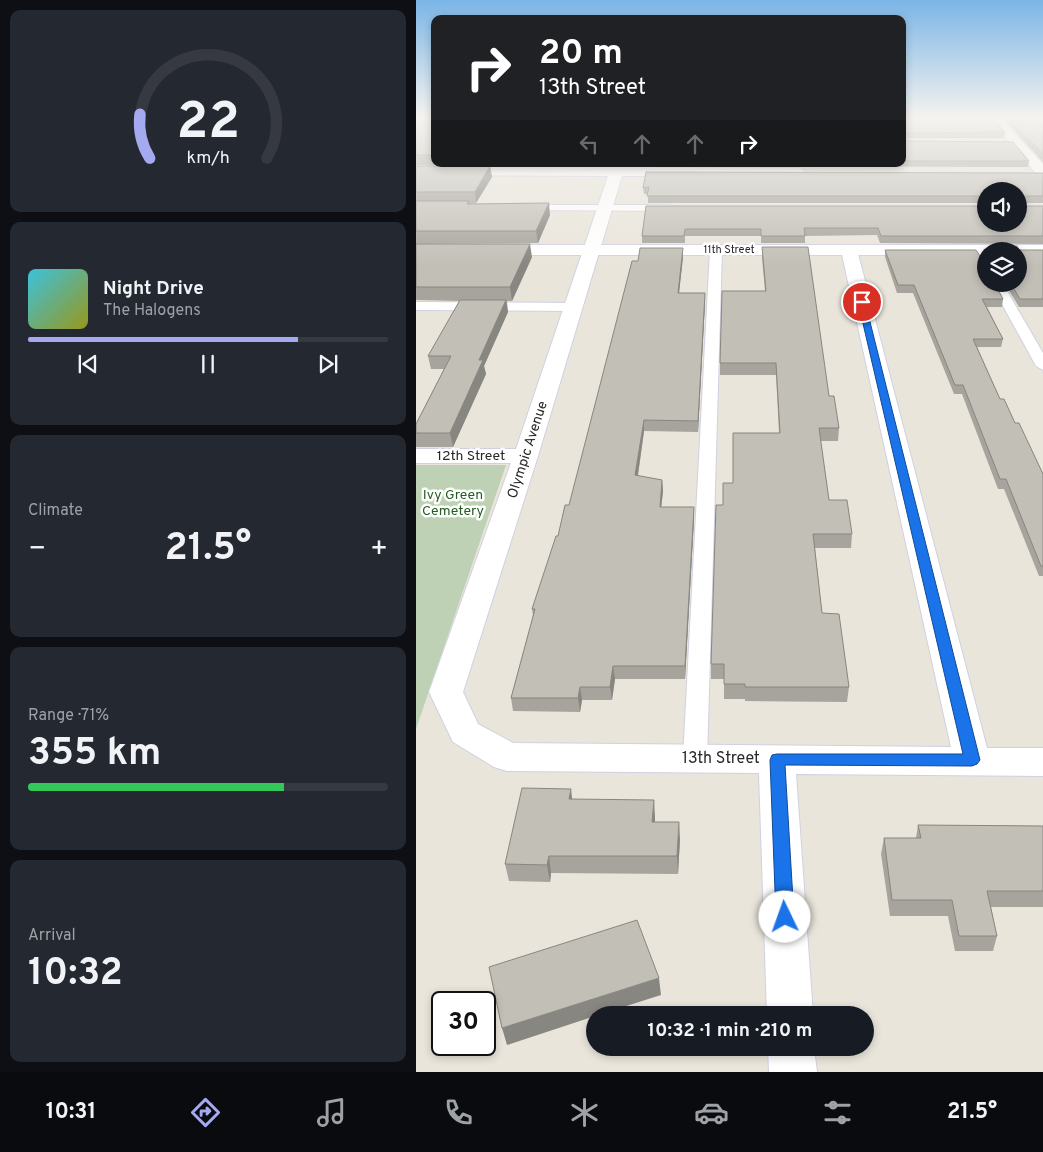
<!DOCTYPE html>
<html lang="en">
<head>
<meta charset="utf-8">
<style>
	body { margin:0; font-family:Overpass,sans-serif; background:#242831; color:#f1f3f6; height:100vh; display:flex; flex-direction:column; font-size:19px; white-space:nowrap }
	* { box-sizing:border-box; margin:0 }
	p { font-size:16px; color:#9ea1a6 }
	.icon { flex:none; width:28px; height:28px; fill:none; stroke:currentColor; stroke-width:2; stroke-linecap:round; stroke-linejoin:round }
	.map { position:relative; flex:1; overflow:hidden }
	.panel { display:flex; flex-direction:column; gap:10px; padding:10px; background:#0d0f14; width:416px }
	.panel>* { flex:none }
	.hud { position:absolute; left:15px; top:15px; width:475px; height:152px; border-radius:10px; box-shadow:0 2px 8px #0003; background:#202124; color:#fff; overflow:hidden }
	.buttons { position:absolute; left:561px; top:182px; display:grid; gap:10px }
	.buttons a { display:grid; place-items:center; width:50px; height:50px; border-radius:50%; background:#171b24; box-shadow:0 2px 8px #0003; font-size:25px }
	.speed { position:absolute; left:15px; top:991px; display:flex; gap:10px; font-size:25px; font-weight:700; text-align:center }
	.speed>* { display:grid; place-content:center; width:65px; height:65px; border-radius:50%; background:#171b24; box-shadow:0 2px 8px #0003; line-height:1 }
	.speed .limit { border:2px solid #111; border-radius:8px; background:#fff; color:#111 }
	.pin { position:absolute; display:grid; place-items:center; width:42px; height:42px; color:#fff; margin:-21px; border:2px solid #fff; border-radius:50%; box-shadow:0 1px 5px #0007 }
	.me { position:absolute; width:55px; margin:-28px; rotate:357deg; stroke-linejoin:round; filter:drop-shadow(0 0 4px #0008) }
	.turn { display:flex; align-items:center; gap:18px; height:105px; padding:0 25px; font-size:22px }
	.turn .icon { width:65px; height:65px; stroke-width:2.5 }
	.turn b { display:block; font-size:35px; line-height:42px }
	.lanes { display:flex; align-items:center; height:48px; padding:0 25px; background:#0003; justify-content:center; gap:25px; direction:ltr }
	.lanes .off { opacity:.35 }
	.big { font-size:38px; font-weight:700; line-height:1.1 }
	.panel .widget { flex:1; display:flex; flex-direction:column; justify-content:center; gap:8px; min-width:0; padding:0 18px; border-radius:10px; background:#242831 }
	.panel .dial { align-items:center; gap:0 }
	.dial svg { height:130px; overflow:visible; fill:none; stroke:#363941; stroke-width:7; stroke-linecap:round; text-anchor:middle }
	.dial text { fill:#f1f3f6; stroke:none }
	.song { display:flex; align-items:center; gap:15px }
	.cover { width:60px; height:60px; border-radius:8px; background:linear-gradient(135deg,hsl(190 70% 55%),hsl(60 70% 35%)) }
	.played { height:5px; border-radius:2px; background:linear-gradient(90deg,#a5a9f0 75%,#363941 75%) }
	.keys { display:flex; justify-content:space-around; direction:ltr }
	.heat { display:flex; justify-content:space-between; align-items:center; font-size:28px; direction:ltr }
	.charge { height:8px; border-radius:4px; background:linear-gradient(90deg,#34c759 71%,#363941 0) }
	.trip { position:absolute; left:170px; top:1006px; width:288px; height:50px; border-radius:25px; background:#171b24; box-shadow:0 2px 8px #0003; font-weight:700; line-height:50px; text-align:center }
	.menu { display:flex; height:80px; justify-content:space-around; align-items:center; background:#090b0e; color:#9ea1a6 }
	.menu .icon { width:35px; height:35px }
	.menu .on { color:#a5a9f0 }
	.menu b { font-size:22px; color:#f1f3f6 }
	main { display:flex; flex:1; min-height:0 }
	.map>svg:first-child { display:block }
	.cemetery { fill:#bed1b4 }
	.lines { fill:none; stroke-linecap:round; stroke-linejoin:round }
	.lane-casing { stroke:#d0d1e0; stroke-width:2 }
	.street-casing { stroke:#d0d1e0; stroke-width:2 }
	.secondary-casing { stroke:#d0d1e0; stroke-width:2 }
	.lane { fill:#fff; fill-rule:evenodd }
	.street { fill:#fff; fill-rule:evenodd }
	.secondary { fill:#fff; fill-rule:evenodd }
	.wall { fill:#a7a49d }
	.shaded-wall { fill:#888680 }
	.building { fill:#c2bfb7; stroke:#888680 }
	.route { fill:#1a73e8; stroke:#114b97 }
	.labels { text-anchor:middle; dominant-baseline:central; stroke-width:5; stroke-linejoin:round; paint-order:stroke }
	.far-street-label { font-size:11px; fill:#282828; stroke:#fff }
	.street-label { font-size:14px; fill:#282828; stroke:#fff }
	.park-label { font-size:14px; fill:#245d20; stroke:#fff }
	.near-street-label { font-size:16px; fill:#282828; stroke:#fff }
</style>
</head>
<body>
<main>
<section class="panel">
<div class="widget dial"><svg viewBox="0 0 100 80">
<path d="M14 69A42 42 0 1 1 86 69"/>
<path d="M14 69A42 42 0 0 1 8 42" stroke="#a5a9f0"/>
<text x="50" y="56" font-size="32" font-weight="700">22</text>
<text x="50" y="72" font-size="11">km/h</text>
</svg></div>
<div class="widget">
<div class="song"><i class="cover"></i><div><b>Night Drive</b><p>The Halogens</p></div></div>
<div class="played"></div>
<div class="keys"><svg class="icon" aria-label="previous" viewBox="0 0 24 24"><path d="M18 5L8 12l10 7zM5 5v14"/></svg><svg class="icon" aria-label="pause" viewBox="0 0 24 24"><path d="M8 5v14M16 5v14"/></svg><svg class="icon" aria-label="next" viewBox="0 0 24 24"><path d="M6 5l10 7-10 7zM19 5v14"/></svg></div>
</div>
<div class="widget"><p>Climate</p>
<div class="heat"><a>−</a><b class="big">21.5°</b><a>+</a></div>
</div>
<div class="widget"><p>Range · 71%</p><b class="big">355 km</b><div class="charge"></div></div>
<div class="widget"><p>Arrival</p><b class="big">10:32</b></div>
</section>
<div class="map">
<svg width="627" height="1072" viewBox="0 0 627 1072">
	<rect width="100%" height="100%" fill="#e9e5db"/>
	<polygon class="cemetery" points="0,465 90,465 0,729"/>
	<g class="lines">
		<g class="lane-casing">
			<g id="lane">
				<polygon points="109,205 254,205 259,208 254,211 105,210 104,208 105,206"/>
				<polygon points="300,247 306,250 291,759 288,766 279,768 270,766 267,759 294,250"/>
				<polygon points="563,247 567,248 570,253 570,268 566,266 557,250"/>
				<polygon points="575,284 587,284 627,353 627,370 620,366"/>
				<polygon points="0,302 158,303 164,307 158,311 0,310"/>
			</g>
		</g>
		<g class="street-casing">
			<g id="street">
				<polygon points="571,116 583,116 627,164 627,177 622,176"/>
				<polygon points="196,164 210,164 209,167 383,168 390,172 383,176 206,176 122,456 47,692 62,724 97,743 535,747 425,250 427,246 439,246 441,250 571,748 627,748 627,776 380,774 397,1015 351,1015 343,773 91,771 78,767 37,742 13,692 95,463 0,463 0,449 100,449 192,176 0,175 0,167 195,167"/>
				<polygon points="352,1048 398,1048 401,1072 353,1072"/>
			</g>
		</g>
		<g class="secondary-casing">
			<polygon id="secondary" points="0,245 627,245 627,255 602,255 602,251 570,251 570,255 0,255"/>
		</g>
		<use href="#lane" class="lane"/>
		<use href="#street" class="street"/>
		<use href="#secondary" class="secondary"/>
	</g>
	<g class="wall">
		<polygon points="19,116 19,164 84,164 83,166 0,165 0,121"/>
		<polygon points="585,116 627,116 627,162"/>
		<polygon points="486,117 589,132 588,138 486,138"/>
		<polygon points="486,141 613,161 612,167 232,166 232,164 486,164"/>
		<polygon points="0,166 74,166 76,177 60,203 53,204 134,215 122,243 0,244"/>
		<polygon points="627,173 627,203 602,203 602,191 570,191 570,203 232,203 232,194 228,194 227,188"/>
		<polygon points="230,206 627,206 627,244 464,243 461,235 389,236 389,243 345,243 345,236 269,236 269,243 226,243 226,236"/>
		<polygon points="0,244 116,257 96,301 91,301 92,312 68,366 70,374 37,447 0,447 0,424 28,369 15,369 12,356 44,301 0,300"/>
		<polygon points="573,246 603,250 627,250 627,307 603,307 589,284 602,284 602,251 572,251"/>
		<polygon points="346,247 413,396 423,428 422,441 404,441 413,500 436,534 435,548 399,548 406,613 433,687 431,702 329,701 329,699 308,699 308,679 295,679 295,664 307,505 317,483 363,433 360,375 304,375 304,363 349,291 346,257"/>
		<polygon points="267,248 267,257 263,293 289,302 282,432 228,431 222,476 246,480 247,491 245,507 278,507 278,519 269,679 199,679 196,700 166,700 164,712 97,711 95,698 117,616 116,609 153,505 222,261"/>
		<polygon points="469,250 566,259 570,284 587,299 586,307 571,307 587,339 585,347 561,347 584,399 599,423 627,474 627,576 623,576 588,489 582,489 546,394 538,394 497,293 481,293 469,257"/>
		<polygon points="156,799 239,817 239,822 264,839 262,874 135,873 134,882 93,881 89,864"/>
		<polygon points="502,825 627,826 627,907 575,907 581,936 577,951 539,951 532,916 474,916 465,854 468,838 500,838"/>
	</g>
	<g class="shaded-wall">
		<polygon points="74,166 76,177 60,203 59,192"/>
		<polygon points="133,203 134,215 122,243 120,231"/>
		<polygon points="114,244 116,257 96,301 94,287"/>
		<polygon points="267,248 267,257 262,302 262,293"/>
		<polygon points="289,293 289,302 282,432 282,421"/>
		<polygon points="90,300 92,312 68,366 70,374 37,447 34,433 63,360"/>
		<polygon points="228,420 228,431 220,487 219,475"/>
		<polygon points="246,480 247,491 244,519 244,507"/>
		<polygon points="278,507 278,519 269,679 269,666"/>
		<polygon points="197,666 199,679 196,700 194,687"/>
		<polygon points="164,687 166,700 164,712 162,698"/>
		<polygon points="155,789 157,806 153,799"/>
		<polygon points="238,800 239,817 238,839 236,822"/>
		<polygon points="263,822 264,839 262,874 261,856"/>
		<polygon points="133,856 135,873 134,882 131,865"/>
		<polygon points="243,978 245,995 182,1015 179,1015 179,1016 91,1045 86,1028"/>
	</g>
	<g class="building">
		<polygon points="5,116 19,116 19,155 0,155 0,121"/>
		<polygon points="590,116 627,116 627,154"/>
		<polygon points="486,117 576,117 589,132 486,133"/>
		<polygon points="486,141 597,142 613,161 486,161"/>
		<polygon points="0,166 74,166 59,192 0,192"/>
		<polygon points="230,172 627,173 627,196 603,196 602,199 602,191 570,191 570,196 231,196 233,187 227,188"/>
		<polygon points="0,201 53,201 51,204 133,203 120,231 0,231"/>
		<polygon points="602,205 603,206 627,206 627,236 465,236 462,228 388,228 389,236 345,236 345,229 269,229 268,236 226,236 230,206 570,206 570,224 602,224"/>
		<polygon points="0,244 114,244 94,287 0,287"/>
		<polygon points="573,246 601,246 603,250 627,250 627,299 604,299 595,284 602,284 602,251 573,251"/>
		<polygon points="346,247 392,247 413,396 418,396 423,428 403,428 413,500 431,500 436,534 397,534 406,613 423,614 433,687 329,687 329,684 308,684 308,664 295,664 300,505 307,505 307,483 317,483 317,433 364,433 360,363 304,363 306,291 350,291"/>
		<polygon points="224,248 267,248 262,293 289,293 282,421 228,420 219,475 246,480 244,507 278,507 269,666 197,666 194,687 164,687 162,698 95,698 119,609 116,609 140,536 142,536 149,505 153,505 216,261 222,261"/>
		<polygon points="469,250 560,250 566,259 570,262 570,284 579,284 587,299 566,299 587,339 557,339 584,399 588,399 599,423 603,423 627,474 627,566 625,566 590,479 584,479 547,385 539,385 498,285 482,285"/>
		<polygon points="44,300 90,300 63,360 67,360 34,433 0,433 0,424 35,356 12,356"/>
		<polygon points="106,788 155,789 153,799 238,800 236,822 263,822 261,856 133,856 131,865 89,864"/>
		<polygon points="502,825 627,826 627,891 571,891 581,936 543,936 536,900 476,900 468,838 505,838"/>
		<polygon points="221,920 243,978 86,1028 73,967"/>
	</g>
	<linearGradient id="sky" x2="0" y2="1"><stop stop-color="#7bb5e6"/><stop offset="0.44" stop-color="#f5f3ef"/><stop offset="1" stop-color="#f5f3ef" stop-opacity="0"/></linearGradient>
	<rect width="627" height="266" fill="url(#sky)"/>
	<polygon class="route" points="446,299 449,302 564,760 561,764 556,766 369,765 378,917 375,922 369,925 363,922 360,917 354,760 356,755 361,754 547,754 442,302"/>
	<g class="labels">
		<g class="far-street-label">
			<text x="313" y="250">11th Street</text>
		</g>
		<g class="street-label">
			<text transform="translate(112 450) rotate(-72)">Olympic Avenue</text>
			<text x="55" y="456">12th Street</text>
		</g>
		<g class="park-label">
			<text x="37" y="495">Ivy Green<tspan x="37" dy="16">Cemetery</tspan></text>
		</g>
		<g class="near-street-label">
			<text x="305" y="759">13th Street</text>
		</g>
	</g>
</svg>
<div class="buttons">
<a><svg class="icon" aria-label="sound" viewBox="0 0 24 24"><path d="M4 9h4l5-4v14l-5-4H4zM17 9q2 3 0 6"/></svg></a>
<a><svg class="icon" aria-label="layers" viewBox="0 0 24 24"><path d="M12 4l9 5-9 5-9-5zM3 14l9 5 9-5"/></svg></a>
</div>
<div class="speed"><div class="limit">30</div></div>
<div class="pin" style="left:446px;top:302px;background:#d93025"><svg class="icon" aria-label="arrive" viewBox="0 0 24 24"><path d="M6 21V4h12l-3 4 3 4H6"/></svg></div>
<svg class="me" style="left:369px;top:917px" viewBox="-20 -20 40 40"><circle r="19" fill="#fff"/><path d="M0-13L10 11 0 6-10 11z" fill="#1a73e8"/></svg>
<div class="trip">10:32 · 1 min · 210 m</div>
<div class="hud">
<div class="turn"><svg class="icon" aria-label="right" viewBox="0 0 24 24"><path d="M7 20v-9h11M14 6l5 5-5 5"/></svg><div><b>20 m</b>13th Street</div></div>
<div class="lanes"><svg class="icon off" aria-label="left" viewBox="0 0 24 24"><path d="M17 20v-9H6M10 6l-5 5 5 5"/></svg><svg class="icon off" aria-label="ahead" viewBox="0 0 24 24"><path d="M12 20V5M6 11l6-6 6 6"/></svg><svg class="icon off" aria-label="ahead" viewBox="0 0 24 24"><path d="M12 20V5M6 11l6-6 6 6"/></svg><svg class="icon" aria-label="right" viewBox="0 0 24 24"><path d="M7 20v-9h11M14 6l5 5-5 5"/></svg></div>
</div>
</div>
</main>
<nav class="menu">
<b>10:31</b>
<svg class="icon on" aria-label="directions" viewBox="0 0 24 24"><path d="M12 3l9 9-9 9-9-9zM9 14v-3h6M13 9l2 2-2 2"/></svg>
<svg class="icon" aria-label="music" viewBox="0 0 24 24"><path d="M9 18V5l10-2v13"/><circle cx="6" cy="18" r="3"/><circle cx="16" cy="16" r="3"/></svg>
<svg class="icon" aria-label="phone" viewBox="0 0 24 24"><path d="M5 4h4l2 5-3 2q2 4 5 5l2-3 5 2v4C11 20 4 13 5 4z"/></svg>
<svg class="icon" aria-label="climate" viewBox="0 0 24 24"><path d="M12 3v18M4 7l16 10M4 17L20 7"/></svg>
<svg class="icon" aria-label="car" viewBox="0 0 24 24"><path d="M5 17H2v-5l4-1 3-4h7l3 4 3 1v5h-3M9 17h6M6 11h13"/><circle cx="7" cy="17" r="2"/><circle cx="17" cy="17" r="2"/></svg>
<svg class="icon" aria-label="filters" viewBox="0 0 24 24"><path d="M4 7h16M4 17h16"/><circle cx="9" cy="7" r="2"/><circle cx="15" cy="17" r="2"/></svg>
<b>21.5°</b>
</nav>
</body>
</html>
